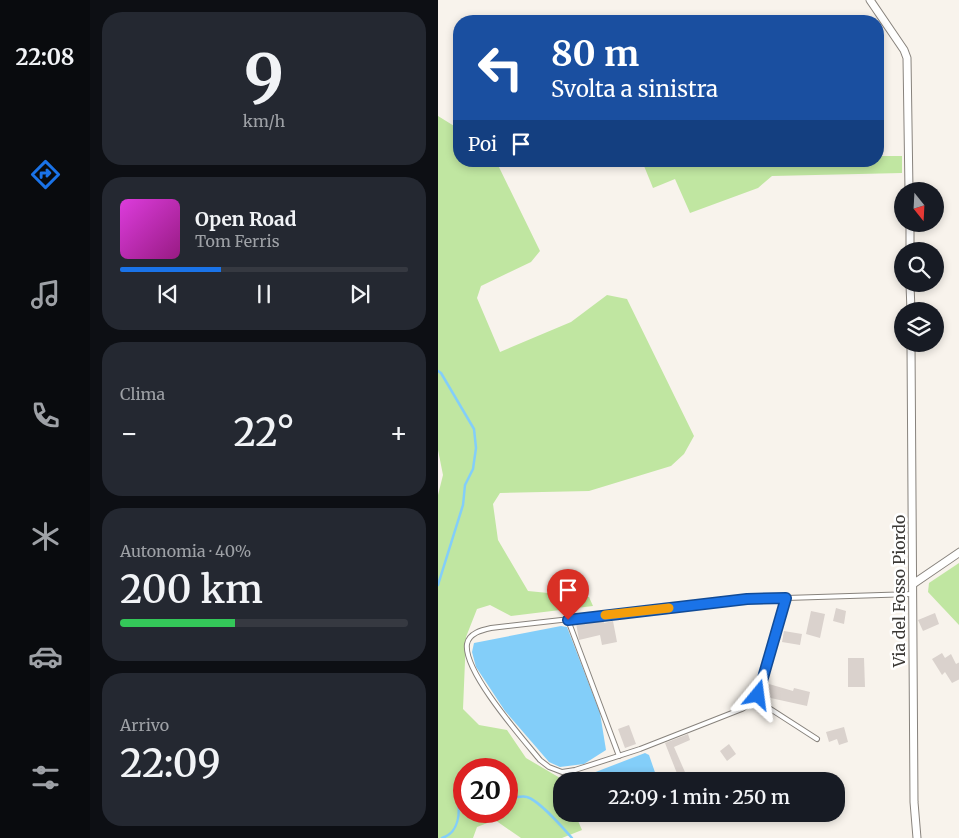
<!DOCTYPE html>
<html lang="it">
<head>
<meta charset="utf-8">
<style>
	body { margin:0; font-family:Merriweather,serif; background:#242831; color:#f1f3f6; height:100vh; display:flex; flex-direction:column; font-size:19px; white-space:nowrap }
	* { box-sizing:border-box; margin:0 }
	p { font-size:16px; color:#9ea1a6 }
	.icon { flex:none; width:28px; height:28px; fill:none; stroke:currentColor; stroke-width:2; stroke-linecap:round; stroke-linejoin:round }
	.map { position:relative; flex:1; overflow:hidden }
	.sheet { display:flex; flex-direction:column; gap:12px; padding:12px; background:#0d0f14; width:348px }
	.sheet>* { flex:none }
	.hud { position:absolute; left:15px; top:15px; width:431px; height:152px; border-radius:20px; box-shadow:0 2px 8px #0003; background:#1a4fa0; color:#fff; overflow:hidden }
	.needle { width:32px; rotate:162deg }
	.fabs { position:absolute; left:456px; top:182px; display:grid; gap:10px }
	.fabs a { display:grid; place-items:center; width:50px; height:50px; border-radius:50%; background:#171b24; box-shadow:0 2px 8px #0003; font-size:25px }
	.speed { position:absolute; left:15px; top:758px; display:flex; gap:10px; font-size:25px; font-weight:700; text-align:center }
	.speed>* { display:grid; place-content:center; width:65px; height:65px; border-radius:50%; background:#171b24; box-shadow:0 2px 8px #0003; line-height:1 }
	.speed .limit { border:8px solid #d22; background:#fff; color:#111 }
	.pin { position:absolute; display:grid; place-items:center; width:42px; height:42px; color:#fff; margin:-51px -21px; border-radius:50% 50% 50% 0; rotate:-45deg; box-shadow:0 0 5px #0007 }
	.pin .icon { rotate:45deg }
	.me { position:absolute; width:55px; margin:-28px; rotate:16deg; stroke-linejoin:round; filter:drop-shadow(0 0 4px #0008) }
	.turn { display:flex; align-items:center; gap:18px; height:105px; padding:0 15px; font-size:22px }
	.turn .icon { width:65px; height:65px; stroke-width:2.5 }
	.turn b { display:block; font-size:35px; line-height:42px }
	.then { display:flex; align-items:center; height:48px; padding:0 15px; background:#0003; gap:10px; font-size:19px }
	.big { font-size:38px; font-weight:600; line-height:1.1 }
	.sheet .widget { flex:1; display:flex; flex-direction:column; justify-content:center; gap:8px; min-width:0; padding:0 18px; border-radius:20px; background:#242831 }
	.sheet .dial { align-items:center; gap:0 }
	.dial b { font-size:65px; line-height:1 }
	.song { display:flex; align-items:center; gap:15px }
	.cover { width:60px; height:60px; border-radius:8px; background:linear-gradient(135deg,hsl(300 70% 55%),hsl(310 70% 35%)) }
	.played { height:5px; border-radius:2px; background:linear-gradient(90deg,#1a73e8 35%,#363941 35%) }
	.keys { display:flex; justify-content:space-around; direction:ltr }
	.heat { display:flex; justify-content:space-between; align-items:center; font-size:28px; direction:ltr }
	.charge { height:8px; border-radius:4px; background:linear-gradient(90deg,#34c759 40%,#363941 0) }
	.trip { position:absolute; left:115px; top:772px; width:292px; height:50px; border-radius:20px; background:#171b24; box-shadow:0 2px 8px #0003; font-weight:600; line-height:50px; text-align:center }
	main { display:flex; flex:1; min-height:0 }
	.tab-bar { display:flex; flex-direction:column; width:90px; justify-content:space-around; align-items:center; background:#090b0e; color:#9ea1a6 }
	.tab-bar .icon { width:35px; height:35px }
	.tab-bar .on { color:#1a73e8 }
	.tab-bar b { font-size:22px; color:#f1f3f6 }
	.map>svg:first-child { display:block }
	.green { fill:#c0e6a1; fill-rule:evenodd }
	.water { fill:#83cef9 }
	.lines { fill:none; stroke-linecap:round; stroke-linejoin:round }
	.stream { stroke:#83cef9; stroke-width:2.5 }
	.building { fill:#dad2cd }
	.lane-casing { stroke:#88837d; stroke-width:6 }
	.street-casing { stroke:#88837d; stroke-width:9 }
	.lane { stroke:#fff; stroke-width:4 }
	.street { stroke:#fff; stroke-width:7 }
	.route-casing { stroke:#114b97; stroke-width:12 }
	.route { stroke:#1a73e8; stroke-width:9 }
	.slow { stroke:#f59e0b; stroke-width:9 }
	.labels { text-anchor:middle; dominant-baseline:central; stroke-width:5; stroke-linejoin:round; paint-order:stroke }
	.street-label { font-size:16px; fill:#3b3936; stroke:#fff }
</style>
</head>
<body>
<main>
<nav class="tab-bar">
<b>22:08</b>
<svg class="icon on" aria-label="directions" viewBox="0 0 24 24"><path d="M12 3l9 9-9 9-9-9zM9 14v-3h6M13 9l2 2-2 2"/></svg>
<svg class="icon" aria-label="music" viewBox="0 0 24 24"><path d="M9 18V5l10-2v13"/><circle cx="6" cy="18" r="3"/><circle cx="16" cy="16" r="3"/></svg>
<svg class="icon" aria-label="phone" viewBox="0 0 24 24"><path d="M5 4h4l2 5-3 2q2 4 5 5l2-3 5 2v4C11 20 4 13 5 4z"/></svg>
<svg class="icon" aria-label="climate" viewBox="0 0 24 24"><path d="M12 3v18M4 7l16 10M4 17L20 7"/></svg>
<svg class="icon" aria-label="car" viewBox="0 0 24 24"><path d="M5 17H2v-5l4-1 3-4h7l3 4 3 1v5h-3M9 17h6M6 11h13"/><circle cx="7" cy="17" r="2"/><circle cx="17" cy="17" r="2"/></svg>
<svg class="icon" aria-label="filters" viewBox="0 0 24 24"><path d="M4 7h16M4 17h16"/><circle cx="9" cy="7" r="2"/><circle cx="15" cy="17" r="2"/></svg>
</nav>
<section class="sheet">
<div class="widget dial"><b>9</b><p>km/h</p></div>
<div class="widget">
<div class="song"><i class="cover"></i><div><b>Open Road</b><p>Tom Ferris</p></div></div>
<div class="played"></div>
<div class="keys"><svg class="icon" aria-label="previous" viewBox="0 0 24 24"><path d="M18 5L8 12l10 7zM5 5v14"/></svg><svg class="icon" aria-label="pause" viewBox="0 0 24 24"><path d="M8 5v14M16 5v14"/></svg><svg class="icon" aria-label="next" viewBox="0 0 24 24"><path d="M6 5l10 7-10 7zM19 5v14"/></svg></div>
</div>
<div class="widget"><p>Clima</p>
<div class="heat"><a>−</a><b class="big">22°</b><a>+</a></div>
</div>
<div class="widget"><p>Autonomia · 40%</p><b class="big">200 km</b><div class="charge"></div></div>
<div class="widget"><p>Arrivo</p><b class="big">22:09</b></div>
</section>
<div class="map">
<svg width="522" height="838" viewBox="0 0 522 838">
	<rect width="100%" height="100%" fill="#f8f3ec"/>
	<g class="green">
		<path d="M0,116L21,129V161H58L102,251L93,262L43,286L39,298L62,352L133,322L169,295L189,299L256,436L246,454L233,466L151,491L62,493L55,504L60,540L90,591L151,597L155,606L73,616L52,605L39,609L28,637L25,709L41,725L69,730L88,758L122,778L124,783V814H137L144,830L124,838H83L57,820L39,827L35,838H0V495L5,475L0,450ZM26,769H69V811H26Z"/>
		<polygon points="440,156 464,156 464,173 334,176 320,188 252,213 237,179 215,188 204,161 440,161"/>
		<polygon points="521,563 521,625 490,592 491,583"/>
	</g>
	<g class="water">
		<polygon points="123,626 129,627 162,713 168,750 146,764 122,767 111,762 67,711 38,667 34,652 36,643"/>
		<polygon points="207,753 211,755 220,781 138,781 142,778"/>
	</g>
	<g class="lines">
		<g class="stream">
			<polyline points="0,371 3,373 36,429 38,448 35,469 27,485 25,505 0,585"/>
			<path d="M69,798C75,799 83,795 89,797C102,801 124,827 134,838"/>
			<path d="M4,838C21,833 22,813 20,798L26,791"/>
		</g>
	</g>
	<g class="building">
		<polygon points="398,608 408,611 406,624 395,621"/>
		<polygon points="373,611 387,614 382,638 368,634"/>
		<polygon points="497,613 501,624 485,631 480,620"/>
		<polygon points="165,619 166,623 175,621 179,642 164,645 162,635 141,640 138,623"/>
		<polygon points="346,631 364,634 362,645 344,642"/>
		<polygon points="504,653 507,658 513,654 518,664 522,662 522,679 514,683 507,672 504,675 494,659"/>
		<polygon points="410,658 426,658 427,687 410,687"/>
		<polygon points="331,684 355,691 356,688 372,692 369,706 328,697"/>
		<polygon points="191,725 198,744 187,748 180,729"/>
		<polygon points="406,727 410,742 401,745 399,739 391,742 388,732"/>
		<polygon points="250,734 252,740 236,747 250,779 242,781 227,743"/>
		<polygon points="291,744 298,754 289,761 282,751"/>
	</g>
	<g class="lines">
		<g class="lane-casing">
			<g id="lane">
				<path d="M348,598L320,695L314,703L304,709L202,749L137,770L124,772L111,767L102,760C84,738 25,671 29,644C31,633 44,630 53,628L309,599L348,598L475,594"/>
				<polyline points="130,620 181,756"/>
				<polyline points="317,699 379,739"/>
			</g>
		</g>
		<g class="street-casing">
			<g id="street">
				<polyline points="432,0 466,50 469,58 471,191"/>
				<polyline points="472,224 472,251"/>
				<polyline points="472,284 473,311"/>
				<polyline points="473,344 476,802 479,838"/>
				<polyline points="475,584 522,552"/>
			</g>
		</g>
		<use href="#lane" class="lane"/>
		<use href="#street" class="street"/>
	</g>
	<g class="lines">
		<g class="route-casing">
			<polyline id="route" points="130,620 309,599 348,598 320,695"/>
		</g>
		<use href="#route" class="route"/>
		<polyline class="slow" points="167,615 231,608"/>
	</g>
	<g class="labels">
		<g class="street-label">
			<text transform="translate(461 591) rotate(-90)">Via del Fosso Piordo</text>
		</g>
	</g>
</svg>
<div class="fabs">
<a><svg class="needle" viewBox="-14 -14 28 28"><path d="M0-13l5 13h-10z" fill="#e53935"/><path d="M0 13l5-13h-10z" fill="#9ea1a6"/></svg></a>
<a><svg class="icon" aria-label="search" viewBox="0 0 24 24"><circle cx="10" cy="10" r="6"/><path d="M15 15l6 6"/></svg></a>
<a><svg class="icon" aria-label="layers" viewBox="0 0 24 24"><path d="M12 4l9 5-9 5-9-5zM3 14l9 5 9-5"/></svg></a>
</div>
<div class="speed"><div class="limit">20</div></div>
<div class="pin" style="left:130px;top:620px;background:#d93025"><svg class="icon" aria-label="arrive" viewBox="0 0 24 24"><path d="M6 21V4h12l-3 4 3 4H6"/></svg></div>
<svg class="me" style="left:320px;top:695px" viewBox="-20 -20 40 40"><path d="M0-17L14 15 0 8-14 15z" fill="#1a73e8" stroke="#fff" stroke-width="4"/></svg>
<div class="trip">22:09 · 1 min · 250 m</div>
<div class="hud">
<div class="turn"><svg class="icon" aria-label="left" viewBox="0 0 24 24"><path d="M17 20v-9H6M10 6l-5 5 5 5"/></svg><div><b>80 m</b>Svolta a sinistra</div></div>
<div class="then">Poi<svg class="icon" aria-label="arrive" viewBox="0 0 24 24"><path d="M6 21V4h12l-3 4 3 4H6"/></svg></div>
</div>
</div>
</main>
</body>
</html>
